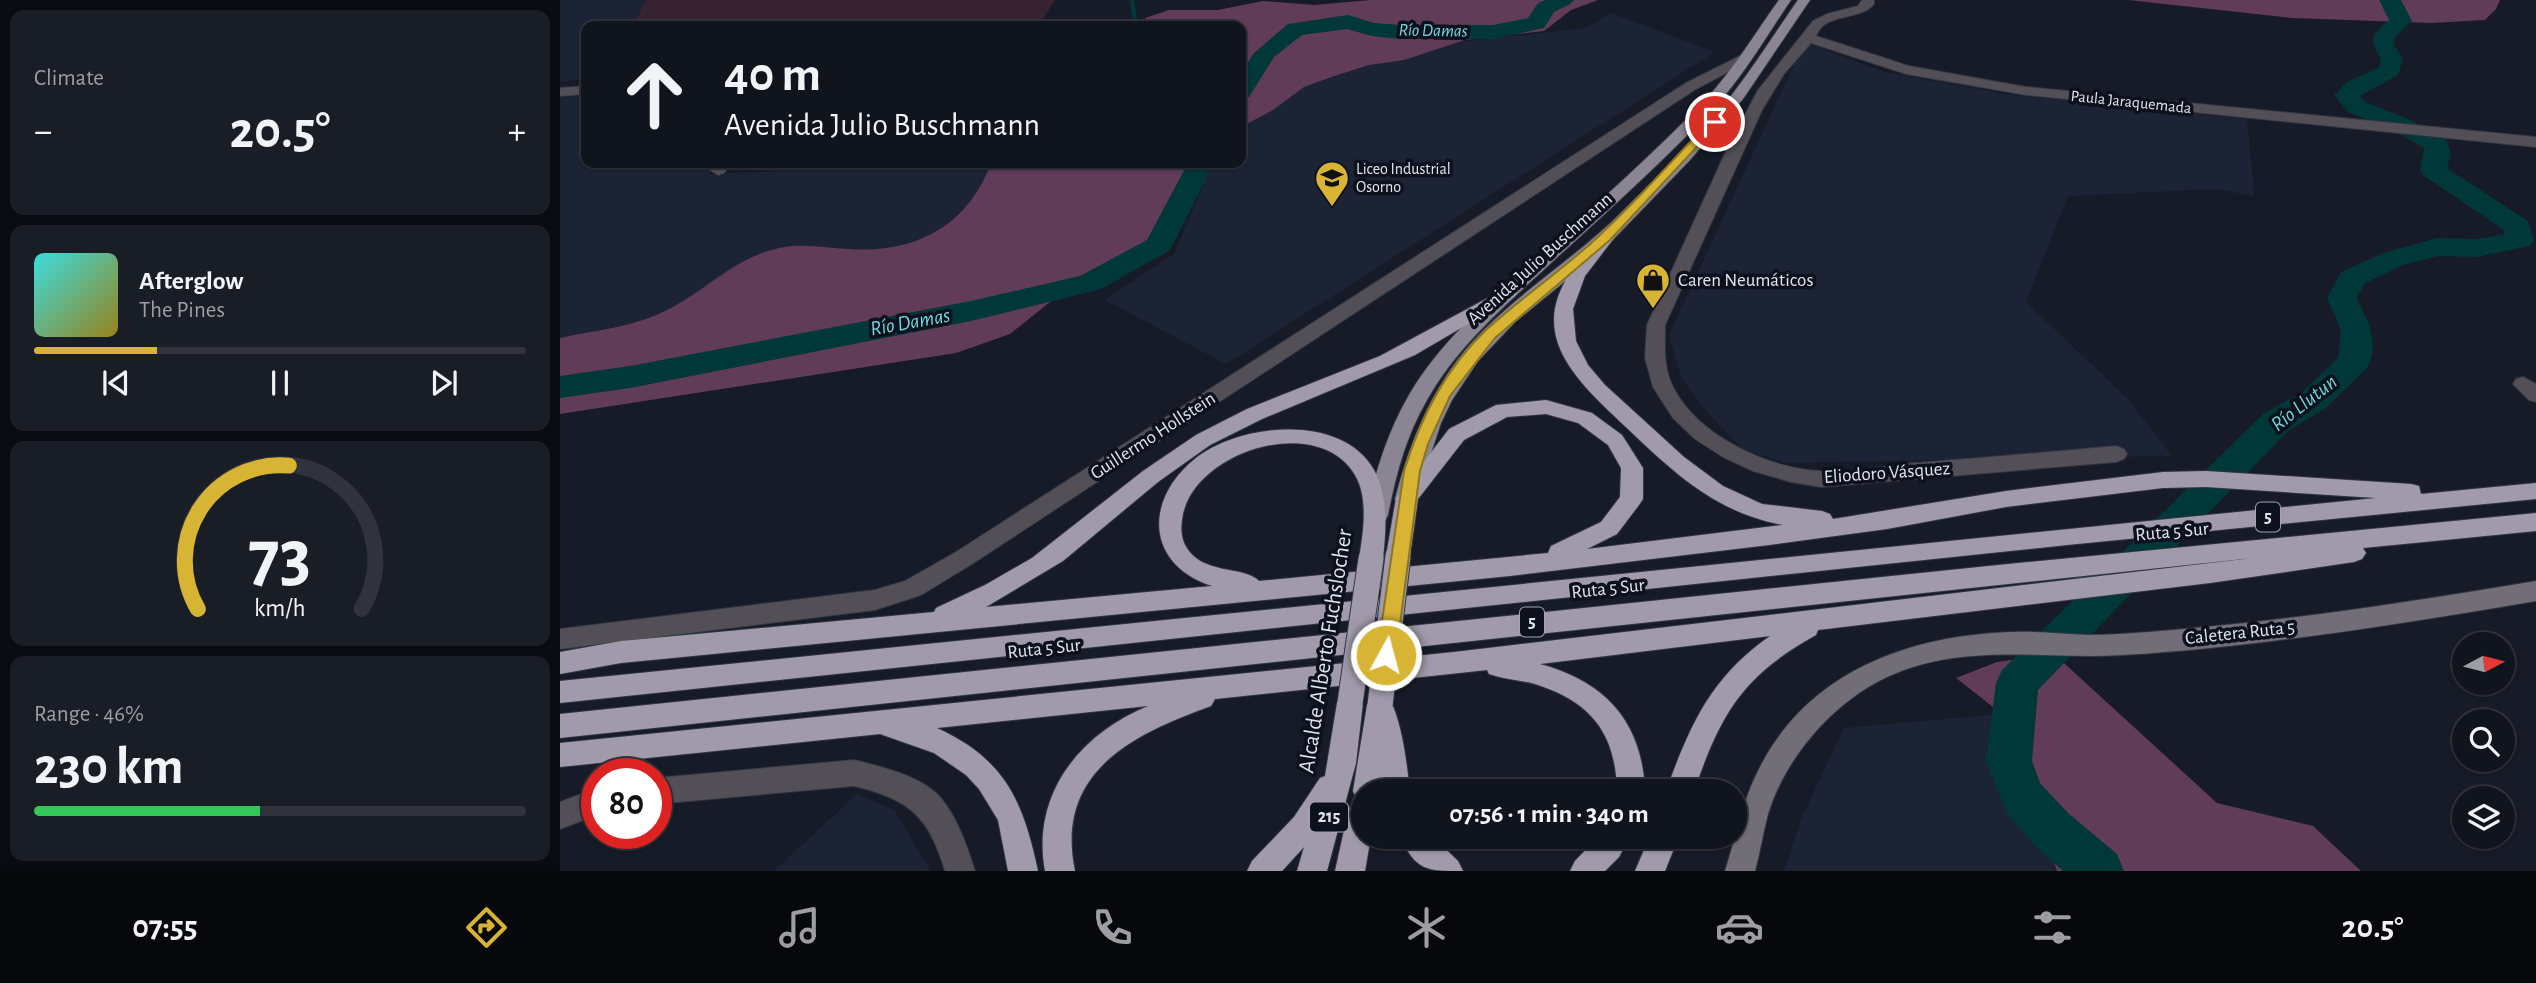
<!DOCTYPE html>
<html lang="en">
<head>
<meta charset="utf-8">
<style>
	body { margin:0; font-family:"Alegreya Sans",sans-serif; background:#191d26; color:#f1f3f6; height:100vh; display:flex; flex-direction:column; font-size:26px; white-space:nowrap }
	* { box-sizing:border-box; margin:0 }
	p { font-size:23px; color:#9c9ea4 }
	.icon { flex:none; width:38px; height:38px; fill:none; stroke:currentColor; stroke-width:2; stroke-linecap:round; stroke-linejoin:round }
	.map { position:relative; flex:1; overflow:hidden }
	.drawer { display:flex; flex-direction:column; gap:10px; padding:10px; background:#090b10; width:560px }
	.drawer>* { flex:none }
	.top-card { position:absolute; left:21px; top:21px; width:665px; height:147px; border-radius:14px; box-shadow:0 2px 5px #0004,0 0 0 2px #30333b; background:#10141d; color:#f1f3f6; overflow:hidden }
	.needle { width:46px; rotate:83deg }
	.controls { position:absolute; left:1892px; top:632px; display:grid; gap:14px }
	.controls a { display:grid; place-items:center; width:63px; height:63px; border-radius:50%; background:#10141d; box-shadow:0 2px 5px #0004,0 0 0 2px #30333b; font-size:35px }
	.speed { position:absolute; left:21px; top:758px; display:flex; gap:14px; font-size:35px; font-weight:700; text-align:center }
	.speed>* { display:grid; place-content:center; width:91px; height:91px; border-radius:50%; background:#10141d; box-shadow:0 2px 5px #0004,0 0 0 2px #30333b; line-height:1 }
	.speed .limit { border:10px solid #d22; background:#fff; color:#111 }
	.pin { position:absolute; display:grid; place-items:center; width:60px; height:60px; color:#fff; margin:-30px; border:4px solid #fff; border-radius:50%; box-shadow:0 2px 7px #0007 }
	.me { position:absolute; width:77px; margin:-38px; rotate:7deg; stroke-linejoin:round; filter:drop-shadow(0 0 5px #0008) }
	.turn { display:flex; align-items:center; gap:24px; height:147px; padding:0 28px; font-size:32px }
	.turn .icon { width:91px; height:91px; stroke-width:2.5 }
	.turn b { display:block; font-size:49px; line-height:60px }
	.big { font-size:52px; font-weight:600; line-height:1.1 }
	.drawer .tile { flex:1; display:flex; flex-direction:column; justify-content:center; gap:10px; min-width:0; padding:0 24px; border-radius:14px; background:#191d26 }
	.drawer .dial { align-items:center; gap:0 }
	.dial svg { height:182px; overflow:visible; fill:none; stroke:#30333b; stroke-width:7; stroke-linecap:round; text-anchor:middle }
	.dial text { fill:#f1f3f6; stroke:none }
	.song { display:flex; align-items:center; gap:21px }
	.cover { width:84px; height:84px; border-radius:10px; background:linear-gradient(135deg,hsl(180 70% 55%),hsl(50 70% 35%)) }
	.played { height:7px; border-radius:4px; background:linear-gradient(90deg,#d7b434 25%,#30333b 25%) }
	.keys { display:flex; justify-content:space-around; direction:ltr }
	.heat { display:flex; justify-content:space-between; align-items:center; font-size:38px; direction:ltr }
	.charge { height:10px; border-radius:5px; background:linear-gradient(90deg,#34c759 46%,#30333b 0) }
	.trip { position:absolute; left:791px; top:779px; width:396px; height:70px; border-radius:35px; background:#10141d; box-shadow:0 2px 5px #0004,0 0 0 2px #30333b; font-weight:600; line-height:70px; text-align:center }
	.menu { display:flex; height:112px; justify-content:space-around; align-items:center; background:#06080c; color:#9c9ea4 }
	.menu .icon { width:49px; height:49px }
	.menu .selected { color:#d7b434 }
	.menu b { font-size:32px; color:#f1f3f6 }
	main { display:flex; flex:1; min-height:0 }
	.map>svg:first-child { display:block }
	.built { fill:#1c2334 }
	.green { fill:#372232 }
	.forest { fill:#613c58 }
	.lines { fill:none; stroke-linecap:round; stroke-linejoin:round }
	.stream { stroke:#003739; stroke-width:4.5 }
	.river { fill:#003739; fill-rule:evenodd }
	.street-casing { stroke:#323743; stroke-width:2 }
	.secondary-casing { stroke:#323743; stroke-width:2 }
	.primary-casing { stroke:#323743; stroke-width:2 }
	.highway-casing { stroke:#323743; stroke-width:2 }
	.street { fill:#525056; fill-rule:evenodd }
	.secondary { fill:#716e78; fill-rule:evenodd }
	.primary { fill:#8a8592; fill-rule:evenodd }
	.highway { fill:#a09aaa; fill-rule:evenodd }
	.highway-bridge-casing { stroke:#323743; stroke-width:27; stroke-linecap:butt }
	.highway-bridge { stroke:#a09aaa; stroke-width:25 }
	.route { fill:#d7b434; stroke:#8c7522; stroke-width:2 }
	.labels { text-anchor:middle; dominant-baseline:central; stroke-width:7; stroke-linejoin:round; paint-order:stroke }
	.far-street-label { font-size:16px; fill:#e0e4ed; stroke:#0d111d }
	.far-poi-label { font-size:16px; fill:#e0e4ed; stroke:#0d111d; text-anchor:start }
	.far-water-label { font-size:18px; font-style:italic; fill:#72d9dc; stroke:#0d111d }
	.shield { fill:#0d111d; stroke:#a1a5af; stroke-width:2 }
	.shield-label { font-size:18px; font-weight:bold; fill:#e0e4ed }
	.street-label { font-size:19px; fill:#e0e4ed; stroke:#0d111d }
	.poi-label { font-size:19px; fill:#e0e4ed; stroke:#0d111d; text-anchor:start }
	.water-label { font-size:21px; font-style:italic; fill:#72d9dc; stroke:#0d111d }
	.near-street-label { font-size:23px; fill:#e0e4ed; stroke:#0d111d }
</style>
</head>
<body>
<main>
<section class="drawer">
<div class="tile"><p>Climate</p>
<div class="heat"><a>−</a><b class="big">20.5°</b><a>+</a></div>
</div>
<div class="tile">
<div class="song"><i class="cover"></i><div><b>Afterglow</b><p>The Pines</p></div></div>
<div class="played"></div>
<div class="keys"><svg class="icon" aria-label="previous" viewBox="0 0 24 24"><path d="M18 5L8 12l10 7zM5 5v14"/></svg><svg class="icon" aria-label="pause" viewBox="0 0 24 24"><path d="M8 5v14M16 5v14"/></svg><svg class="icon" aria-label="next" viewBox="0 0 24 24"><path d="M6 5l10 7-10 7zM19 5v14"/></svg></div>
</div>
<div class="tile dial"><svg viewBox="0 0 100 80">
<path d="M14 69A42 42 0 1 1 86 69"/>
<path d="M14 69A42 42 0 0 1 54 6" stroke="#d7b434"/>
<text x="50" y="56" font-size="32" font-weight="700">73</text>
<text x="50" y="72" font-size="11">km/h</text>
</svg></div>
<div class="tile"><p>Range · 46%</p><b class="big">230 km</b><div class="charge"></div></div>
</section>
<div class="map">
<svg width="1976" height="871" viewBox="0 0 1976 871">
	<rect width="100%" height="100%" fill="#161b27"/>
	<g class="built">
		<polygon points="0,0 85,0 74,26 26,26 26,79 0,82"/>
		<polygon points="1051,13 1155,52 666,364 545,300 614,254 653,163 681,163 681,121 749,78 858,46 1026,28"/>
		<polygon points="349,20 439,26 268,26"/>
		<polygon points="1249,44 1325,72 1445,94 1687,119 1694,196 1656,189 1508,196 1466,302 1569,400 1612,456 1225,463 1183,449 1146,411 1121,377 1109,335 1237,58"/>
		<polygon points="26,96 26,163 157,163 149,174 213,171 221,163 614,163 0,354 0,97"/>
		<polygon points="1442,714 1497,871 1224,871 1241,819 1284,728"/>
		<polygon points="297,794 334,810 371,871 214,871"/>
	</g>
	<polygon class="green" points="85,0 495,0 483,19 500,26 439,26 349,20 268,26 74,26"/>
	<g class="forest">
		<polygon points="811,0 1038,0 1011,10 984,31 905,40 844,60 809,65 774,76 744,87 713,110 681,127 681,26 584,26 585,18 609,10 658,10 703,1 754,5"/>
		<polygon points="1568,0 1940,0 1936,9 1925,20 1872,23 1732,18"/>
		<path d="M431,163H637L621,205L579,249L530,283L495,298L450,334L396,353L0,414V338C30,331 65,328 94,316C138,299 171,258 219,248C242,243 266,248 288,249C355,254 408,226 431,163Z"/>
		<polygon points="1494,654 1657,803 1753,826 1801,871 1497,871 1442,714 1396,678 1437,662"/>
	</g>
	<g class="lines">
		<polyline class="stream" points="572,0 576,26"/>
		<g class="river">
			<polygon points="986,0 1014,0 1010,4 994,12 984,28 933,39 840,39 812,36 787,29 742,35 714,57 689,97 681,99 681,73 694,53 728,24 788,15 814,23 840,25 933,25 968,18 978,3"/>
			<path d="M1819,0H1841L1852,21L1835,37L1834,44L1843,59L1838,75L1800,96L1806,102L1851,120L1886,139L1891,154L1887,168L1968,221L1974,240L1970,246L1917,257L1878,256L1843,265L1804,284L1797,298C1808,321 1821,345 1806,369L1766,408L1728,431L1478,690L1472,761L1480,783L1508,813L1557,854L1564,871H1503L1474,845L1446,812L1426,761L1436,683L1442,670L1704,413L1742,392L1778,358L1781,330L1767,298L1781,272L1823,253L1877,238L1917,239L1945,234L1944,230L1864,176L1860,170L1864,148L1833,130L1788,112L1774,95L1787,82L1819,67L1821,59C1808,38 1811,35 1829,20Z"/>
			<polygon points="628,163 654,163 613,245 609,251 541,289 530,292 411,321 70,388 0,398 0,376 70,366 411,301 520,276 587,240"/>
		</g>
		<g class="street-casing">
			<g id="street">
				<path d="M1302,0H1314V4C1299,22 1266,11 1256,36L1349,66L1466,87L1976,137V147L1466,95L1346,74L1251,43L1224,74L1202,110L1105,325C1105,346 1103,367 1113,387C1138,436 1207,468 1260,471C1291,473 1324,466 1355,463C1422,458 1489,452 1556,446L1564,449L1567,454L1564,459L1556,462L1261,487L1231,482L1193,471L1163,457L1135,439L1113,418L1093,387L1085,358L1087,325L1166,151L1198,90L1253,21L1267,14L1298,6Z"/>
				<polygon points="1186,53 1191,54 1191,60 1136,89 412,564 361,595 315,610 0,649 0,629 315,590 345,581 396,552 1126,83"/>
				<polygon points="26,86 26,94 0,96 0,88"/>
				<polygon points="156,163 172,163 164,173 158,175 150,170"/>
				<polygon points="1963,377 1976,384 1976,402 1969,400 1953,384 1956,379"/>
				<path d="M294,760C319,766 361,776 379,796C397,816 407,846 415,871H385C369,816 349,799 294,786L96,804V778Z"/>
				<polygon points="37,788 37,815 0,829 0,802"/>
			</g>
		</g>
		<g class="secondary-casing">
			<path id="secondary" d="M1976,581V601C1865,620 1753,638 1640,649C1604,652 1566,656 1529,656C1449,655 1369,645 1299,693C1257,722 1223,766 1208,814C1203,833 1200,852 1195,871H1165C1176,837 1182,803 1198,771C1247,671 1350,635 1454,632C1479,631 1504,634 1529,635C1557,635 1585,632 1613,630C1735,620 1856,601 1976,581Z"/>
		</g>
		<g class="primary-casing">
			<g id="primary">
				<path d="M1219,0H1231C1206,37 1184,75 1154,108C1102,162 1047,212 992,262C947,304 897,346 867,400C846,436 836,474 828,515L825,521L817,524L809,521L806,515C815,473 827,433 849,395C880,342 929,300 975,259C1033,207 1093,155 1146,99C1174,69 1195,33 1219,0Z"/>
				<path d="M1238,0H1250L1183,99L1129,161L1042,251L955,322L918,361L892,400L881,423L854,505L846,507L838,505L835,499C851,437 876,378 922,332C964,289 1016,257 1059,215C1098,176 1140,136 1174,92C1197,62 1217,30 1238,0Z"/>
			</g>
		</g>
		<g class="highway-casing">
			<g id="highway">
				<path d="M1045,233L1054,238L1025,276L1013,309L1016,341L1028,365L1045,385L1124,457L1163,486L1202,504L1262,511L1270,514L1273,519L1446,491L1603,472L1646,471L1851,484L1859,486L1861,494L1976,483V499L1507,545L0,703V681L1816,498L1646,487L1603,488L1446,507L1327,529L1209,545L950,576L61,663L0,674V652L61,641L374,612L376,608L425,585L472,558L583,471L636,435L687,409L820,356L948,287L957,293L954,297L855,355L702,419L650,445L598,482L503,561L426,607L652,586C585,564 584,499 636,458C681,423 782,413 814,470C829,498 826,529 823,559L819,566L811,568L803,566L799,559C803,533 809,499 795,475C759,413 637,450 623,514C621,524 620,535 625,545C641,576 684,565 699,581L988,553L991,546L1041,522L1060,497L1061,468L1048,445L1018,423L986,414L947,417L904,440L858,499L850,556L846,562L838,565L830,562L826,556L836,498L889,429L936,405L986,400L1032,413L1062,435L1083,468V499L1079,505L1057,534L1027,549L1223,525C1157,513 1114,473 1067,428C1022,385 965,338 1011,272C1019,260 1031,236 1045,233Z"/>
				<path d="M1976,513V531L1803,548L1806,553L1802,559L1794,562L1650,583L1258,630L1256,635C1182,676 1161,713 1134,791H1106C1130,725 1151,677 1210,636L980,664C1046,682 1082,722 1085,791H1057C1056,737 1034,704 981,686C964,680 946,680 929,674L927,670L655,699L651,706C573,734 494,772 515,871H485C471,794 520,734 588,706L377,728C445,759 463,801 478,871H448L438,820L419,789L406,775L374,753L320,734L0,767V743L894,652L1693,558L0,738V714L1448,564Z"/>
				<polygon points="790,692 799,695 803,703 796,763 767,871 737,871 744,847 722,871 687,871 692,861 734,817 760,778 765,776 777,703 781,695"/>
				<path d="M820,693L829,697C843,726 846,760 850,791H822V787L821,791H803V836H811L805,871H775L789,808L796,797L793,791L807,705L811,697Z"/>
				<path d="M840,836H872L898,861L903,871C866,871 856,871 840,836Z"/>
				<polygon points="1039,836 1070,836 1059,857 1045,871 1010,871 1015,861"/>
				<polygon points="1090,836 1119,836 1105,871 1075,871"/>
			</g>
		</g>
		<use href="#street" class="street"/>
		<use href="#secondary" class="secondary"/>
		<use href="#primary" class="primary"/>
		<use href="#highway" class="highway"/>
		<g class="highway-bridge-casing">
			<g id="highway-bridge">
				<polyline points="790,703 811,559"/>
				<polyline points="820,705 838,556"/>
			</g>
		</g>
		<use href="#highway-bridge" class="highway-bridge"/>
	</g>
	<path class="route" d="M1151,120L1160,122L1050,240L935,338L890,396L868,444L860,471L836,655L833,661L826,663L820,661L817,655L844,471C860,419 886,368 926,330C962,297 1004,269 1040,235C1079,199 1114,158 1151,120Z"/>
	<defs>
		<g id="school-pin" transform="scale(1.75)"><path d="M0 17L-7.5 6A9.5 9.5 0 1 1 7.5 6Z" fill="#d7b434" stroke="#0d111d"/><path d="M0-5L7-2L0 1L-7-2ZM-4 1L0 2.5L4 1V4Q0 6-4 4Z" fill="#111"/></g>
		<g id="shop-pin" transform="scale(1.75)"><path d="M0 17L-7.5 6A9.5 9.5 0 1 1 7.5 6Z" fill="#d7b434" stroke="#0d111d"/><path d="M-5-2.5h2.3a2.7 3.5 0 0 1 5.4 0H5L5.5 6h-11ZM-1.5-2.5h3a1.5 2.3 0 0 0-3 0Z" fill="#111"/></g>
	</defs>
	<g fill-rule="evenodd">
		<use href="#school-pin" x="772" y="178"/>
		<use href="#shop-pin" x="1093" y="280"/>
	</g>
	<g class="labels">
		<g class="far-street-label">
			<text transform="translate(1571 102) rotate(6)">Paula Jaraquemada</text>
		</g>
		<g class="far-poi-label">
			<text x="796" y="169">Liceo Industrial<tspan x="796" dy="18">Osorno</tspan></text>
		</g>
		<g class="far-water-label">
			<text transform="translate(873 31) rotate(1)">Río Damas</text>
		</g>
		<g class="shield">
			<rect x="1696" y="502.5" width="24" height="29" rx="5"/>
			<rect x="960" y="607.5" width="24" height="29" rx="5"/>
			<rect x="750" y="802.5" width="38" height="29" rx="5"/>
		</g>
		<g class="shield-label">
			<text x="1708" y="517">5</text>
			<text x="972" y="622">5</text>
			<text x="769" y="817">215</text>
		</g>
		<g class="street-label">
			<text transform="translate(980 259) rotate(-42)">Avenida Julio Buschmann</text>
			<text transform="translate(593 436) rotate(-33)">Guillermo Hollstein</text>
			<text transform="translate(1327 473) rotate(-4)">Eliodoro Vásquez</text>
			<text transform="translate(1612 532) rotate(-5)">Ruta 5 Sur</text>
			<text transform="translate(1048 589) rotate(-6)">Ruta 5 Sur</text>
			<text transform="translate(1680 633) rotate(-6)">Caletera Ruta 5</text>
			<text transform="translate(484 649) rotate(-6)">Ruta 5 Sur</text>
		</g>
		<g class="poi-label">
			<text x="1118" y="280">Caren Neumáticos</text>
		</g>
		<g class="water-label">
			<text transform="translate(350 322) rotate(-10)">Río Damas</text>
			<text transform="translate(1744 403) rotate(-38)">Río Llutun</text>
		</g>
		<g class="near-street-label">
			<text transform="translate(766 651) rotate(-81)">Alcalde Alberto Fuchslocher</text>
		</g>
	</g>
</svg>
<div class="controls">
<a><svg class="needle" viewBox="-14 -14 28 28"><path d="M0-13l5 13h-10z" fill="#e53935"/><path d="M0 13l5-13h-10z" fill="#9c9ea4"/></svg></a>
<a><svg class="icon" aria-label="search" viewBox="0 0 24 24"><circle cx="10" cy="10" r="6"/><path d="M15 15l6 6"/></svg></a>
<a><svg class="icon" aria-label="layers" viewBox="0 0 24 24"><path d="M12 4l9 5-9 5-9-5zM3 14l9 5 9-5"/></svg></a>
</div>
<div class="speed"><div class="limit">80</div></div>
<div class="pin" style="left:1155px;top:122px;background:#d93025"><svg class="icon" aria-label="arrive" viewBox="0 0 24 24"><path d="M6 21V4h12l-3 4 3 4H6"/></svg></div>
<svg class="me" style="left:826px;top:655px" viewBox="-20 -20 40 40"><circle r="17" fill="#d7b434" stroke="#fff" stroke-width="3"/><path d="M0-11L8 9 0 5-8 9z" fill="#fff"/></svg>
<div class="trip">07:56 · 1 min · 340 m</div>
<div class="top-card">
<div class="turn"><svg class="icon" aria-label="ahead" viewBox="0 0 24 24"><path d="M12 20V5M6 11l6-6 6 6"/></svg><div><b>40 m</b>Avenida Julio Buschmann</div></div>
</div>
</div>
</main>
<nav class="menu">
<b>07:55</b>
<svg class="icon selected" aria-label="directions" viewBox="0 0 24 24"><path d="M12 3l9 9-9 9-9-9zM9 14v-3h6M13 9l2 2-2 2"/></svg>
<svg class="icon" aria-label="music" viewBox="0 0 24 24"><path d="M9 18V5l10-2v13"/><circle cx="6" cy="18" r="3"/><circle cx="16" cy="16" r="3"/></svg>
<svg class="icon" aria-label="phone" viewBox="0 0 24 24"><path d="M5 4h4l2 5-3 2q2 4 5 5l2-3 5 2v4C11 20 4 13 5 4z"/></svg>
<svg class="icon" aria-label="climate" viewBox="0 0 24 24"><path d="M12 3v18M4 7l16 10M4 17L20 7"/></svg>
<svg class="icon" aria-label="car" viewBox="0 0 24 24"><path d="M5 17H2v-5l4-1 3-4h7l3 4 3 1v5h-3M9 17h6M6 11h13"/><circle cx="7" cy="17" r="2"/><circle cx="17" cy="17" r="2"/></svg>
<svg class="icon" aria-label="filters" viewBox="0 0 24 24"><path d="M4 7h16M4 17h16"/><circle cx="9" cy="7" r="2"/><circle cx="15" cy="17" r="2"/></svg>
<b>20.5°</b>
</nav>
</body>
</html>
